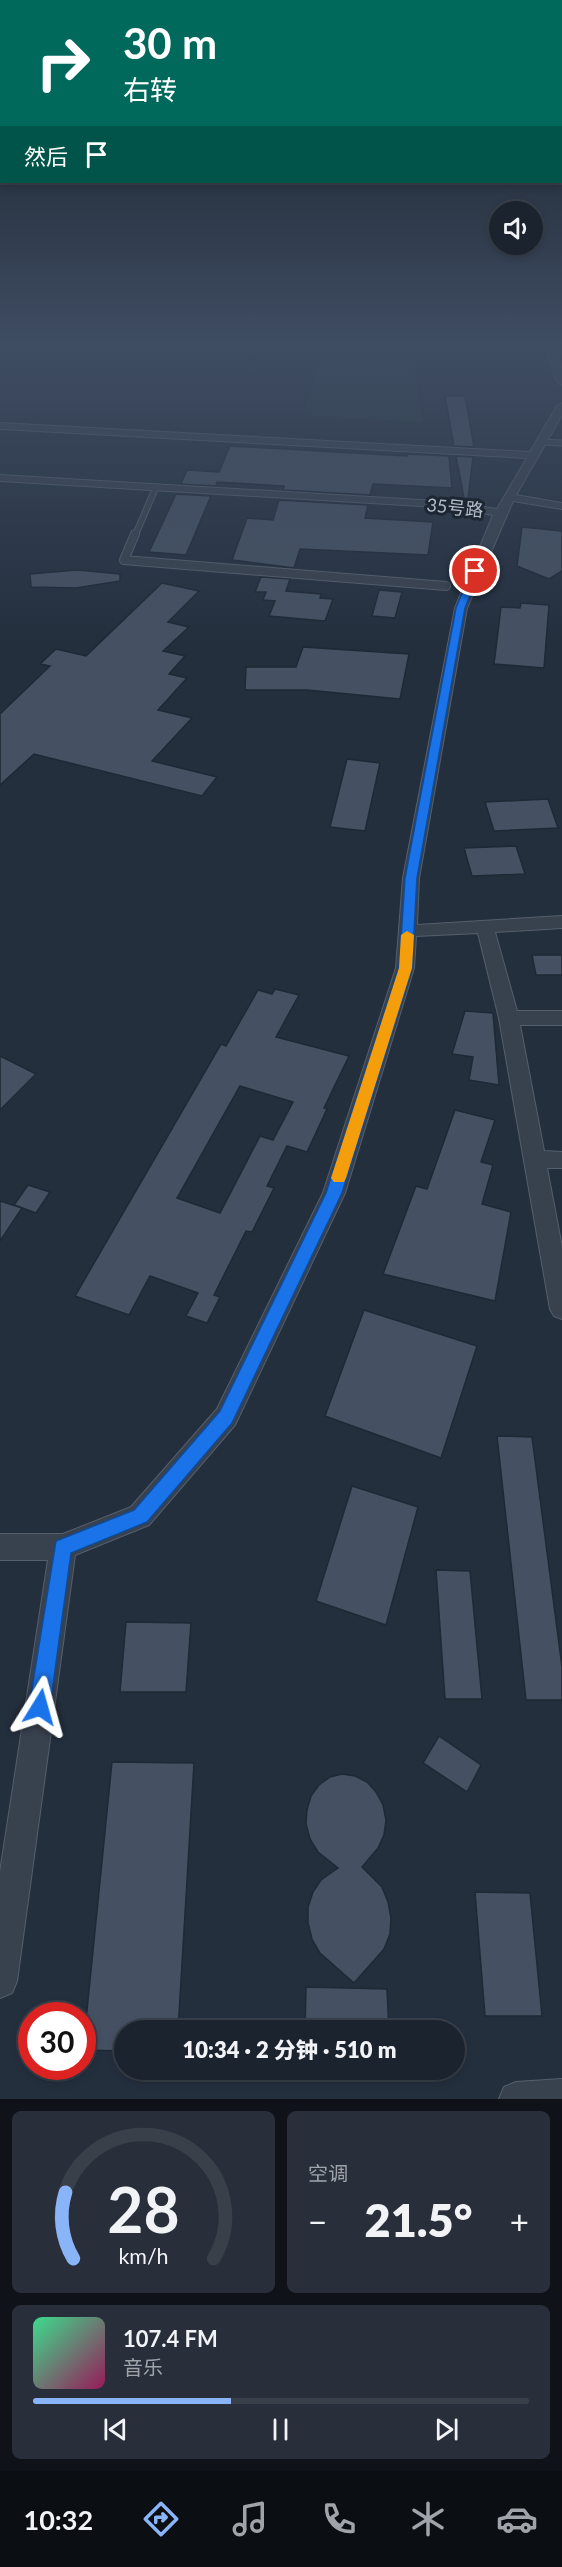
<!DOCTYPE html>
<html lang="zh">
<head>
<meta charset="utf-8">
<style>
	body { margin:0; font-family:Lato,"Noto Sans SC",sans-serif; background:#282f3a; color:#f1f3f6; height:100vh; display:flex; flex-direction:column; font-size:22px; white-space:nowrap }
	* { box-sizing:border-box; margin:0 }
	p { font-size:20px; color:#a0a4aa }
	.icon { flex:none; width:33px; height:33px; fill:none; stroke:currentColor; stroke-width:2; stroke-linecap:round; stroke-linejoin:round }
	.map { position:relative; height:2099px; overflow:hidden }
	.sheet { display:flex; flex-direction:column; gap:12px; padding:12px; background:#0f1319; flex:1 }
	.sheet>* { flex:none }
	.guide { position:absolute; left:0px; top:0px; width:562px; height:183px; box-shadow:0 3px 9px #0003,0 0 0 2px #39404a; background:#00695c; color:#fff; overflow:hidden }
	.buttons { position:absolute; left:489px; top:201px; display:grid; gap:12px }
	.buttons a { display:grid; place-items:center; width:54px; height:54px; border-radius:50%; background:#1b232e; box-shadow:0 3px 9px #0003,0 0 0 2px #39404a; font-size:30px }
	.speed { position:absolute; left:18px; top:2002px; display:flex; gap:12px; font-size:30px; font-weight:700; text-align:center }
	.speed>* { display:grid; place-content:center; width:78px; height:78px; border-radius:50%; background:#1b232e; box-shadow:0 3px 9px #0003,0 0 0 2px #39404a; line-height:1 }
	.speed .limit { border:9px solid #d22; background:#fff; color:#111 }
	.pin { position:absolute; display:grid; place-items:center; width:51px; height:51px; color:#fff; margin:-26px; border:3px solid #fff; border-radius:50%; box-shadow:0 2px 6px #0007 }
	.me { position:absolute; width:66px; margin:-33px; rotate:8deg; stroke-linejoin:round; filter:drop-shadow(0 0 4px #0008) }
	.turn { display:flex; align-items:center; gap:21px; height:126px; padding:0 24px; font-size:27px }
	.turn .icon { width:78px; height:78px; stroke-width:2.5 }
	.turn b { display:block; font-size:42px; line-height:51px }
	.then { display:flex; align-items:center; height:57px; padding:0 24px; background:#0003; gap:12px; font-size:22px }
	.big { font-size:45px; font-weight:800; line-height:1.1 }
	.sheet .tile { flex:1; display:flex; flex-direction:column; justify-content:center; gap:9px; min-width:0; padding:0 21px; border-radius:9px; background:#282f3a }
	.sheet .dial { align-items:center; gap:0 }
	.dial svg { height:156px; overflow:visible; fill:none; stroke:#39404a; stroke-width:7; stroke-linecap:round; text-anchor:middle }
	.dial text { fill:#f1f3f6; stroke:none }
	.song { display:flex; align-items:center; gap:18px }
	.cover { width:72px; height:72px; border-radius:9px; background:linear-gradient(135deg,hsl(150 70% 55%),hsl(330 70% 35%)) }
	.played { height:6px; border-radius:3px; background:linear-gradient(90deg,#8ab4f8 40%,#39404a 40%) }
	.keys { display:flex; justify-content:space-around; direction:ltr }
	.heat { display:flex; justify-content:space-between; align-items:center; font-size:33px; direction:ltr }
	.sheet .tiles { flex:1; display:grid; gap:12px; grid-template-columns:1fr 1fr }
	.tile:last-child { grid-column:span 2 }
	.trip { position:absolute; left:114px; top:2020px; width:351px; height:60px; border-radius:30px; background:#1b232e; box-shadow:0 3px 9px #0003,0 0 0 2px #39404a; font-weight:800; line-height:60px; text-align:center }
	.tabs { display:flex; height:96px; justify-content:space-around; align-items:center; background:#0b0e12; color:#a0a4aa }
	.tabs .icon { width:42px; height:42px }
	.tabs .on { color:#8ab4f8 }
	.tabs b { font-size:27px; color:#f1f3f6 }
	.map>svg:first-child { display:block }
	.green { fill:#263c3f }
	.building { fill:#455162; stroke:#1f2835; stroke-width:1.5; fill-rule:evenodd }
	.lines { fill:none; stroke-linecap:round; stroke-linejoin:round }
	.service-far1-casing { stroke:#565f6c; stroke-width:7 }
	.service-casing { stroke:#565f6c; stroke-width:10 }
	.minor-casing { stroke:#565f6c; stroke-width:2 }
	.service-far1 { stroke:#38414e; stroke-width:5 }
	.service { stroke:#38414e; stroke-width:8 }
	.minor { fill:#38414e; fill-rule:evenodd }
	.route { fill:#1a73e8; stroke:#114b97; stroke-width:1.5 }
	.slow { fill:#f59e0b }
	.labels { text-anchor:middle; dominant-baseline:central; stroke-width:6; stroke-linejoin:round; paint-order:stroke }
	.far-street-label { font-size:18px; fill:#b4bcc9; stroke:#1d2633 }
</style>
</head>
<body>
<div class="map">
<svg width="562" height="2099" viewBox="0 0 562 2099">
	<rect width="100%" height="100%" fill="#242f3e"/>
	<polygon class="green" points="327,344 411,344 422,422 302,415"/>
	<g class="building">
		<polygon points="445,396 465,396 474,447 454,446"/>
		<polygon points="230,446 407,456 407,454 449,456 452,488 373,484 370,495 283,490 284,486 217,482 216,486 181,484 187,470 219,472"/>
		<polygon points="456,456 473,457 468,498 464,498"/>
		<polygon points="176,494 211,496 186,555 149,552"/>
		<polygon points="279,500 368,505 365,518 433,522 428,555 300,549 294,568 232,560 247,518 273,520"/>
		<polygon points="522,527 562,531 562,571 549,579 517,566"/>
		<polygon points="77,570 120,574 120,581 76,588 31,587 30,574"/>
		<polygon points="261,577 290,579 286,591 321,594 320,598 333,599 325,621 269,616 275,601 263,600 266,592 255,592"/>
		<polygon points="162,583 199,591 168,622 189,627 163,651 185,656 169,674 187,678 158,710 192,718 152,761 217,777 202,796 34,754 0,785 0,714 50,666 40,664 56,649 86,656"/>
		<polygon points="379,590 402,592 395,618 372,616"/>
		<polygon points="521,603 549,605 544,668 494,664 501,607 520,608"/>
		<polygon points="303,647 409,654 400,699 307,690 245,690 246,667 296,667"/>
		<polygon points="347,759 380,763 365,831 330,827"/>
		<polygon points="548,799 558,828 494,831 485,802"/>
		<polygon points="516,846 525,874 472,876 464,848"/>
		<polygon points="532,955 562,955 562,975 536,975"/>
		<path d="M275,989L299,995L276,1037L349,1056L324,1108L327,1109L307,1152L287,1146L267,1186L274,1188L252,1232L246,1231L214,1295L220,1297L207,1323L186,1316L198,1293L150,1276L129,1315L75,1296L221,1044L226,1046L258,990L272,994ZM240,1086L293,1102L273,1140L260,1136L220,1213L177,1198Z"/>
		<polygon points="465,1011 493,1013 499,1085 469,1080 473,1057 452,1054"/>
		<polygon points="0,1056 36,1074 0,1110"/>
		<polygon points="455,1110 495,1120 481,1162 493,1165 482,1204 511,1212 495,1301 383,1274 416,1186 427,1189"/>
		<polygon points="28,1185 50,1192 36,1213 14,1205"/>
		<polygon points="0,1201 22,1208 0,1241"/>
		<polygon points="364,1310 477,1346 441,1458 325,1416"/>
		<polygon points="497,1436 532,1437 562,1667 562,1700 526,1700"/>
		<polygon points="352,1486 418,1507 386,1625 316,1601"/>
		<polygon points="436,1570 470,1571 482,1699 445,1699"/>
		<polygon points="126,1622 191,1623 186,1692 120,1692"/>
		<polygon points="439,1736 481,1765 467,1792 423,1763"/>
		<polygon points="112,1762 194,1763 178,2031 124,2031 124,2051 83,2050"/>
		<polygon points="342,1774 355,1776 367,1782 376,1792 383,1805 386,1820 384,1835 378,1848 362,1867 382,1887 388,1902 391,1918 390,1934 384,1949 354,1983 320,1953 312,1939 308,1923 308,1907 313,1892 321,1880 338,1868 318,1852 310,1839 306,1824 307,1810 311,1796 319,1785 330,1777"/>
		<polygon points="475,1892 530,1893 542,2016 485,2016"/>
		<polygon points="306,1987 387,1989 389,2031 305,2031"/>
	</g>
	<g class="lines">
		<g class="service-far1-casing">
			<g id="service-far1">
				<polyline points="542,442 562,443"/>
				<polyline points="135,536 156,487"/>
			</g>
		</g>
		<g class="service-casing">
			<polyline id="service" points="135,534 124,560 446,586"/>
		</g>
		<g class="minor-casing">
			<g id="minor">
				<polygon points="544,344 553,344 562,369 562,385 557,382"/>
				<polygon points="562,403 562,415 516,495 562,503 562,509 513,501 467,608 419,878 417,925 562,916 562,928 495,932 517,1011 562,1011 562,1025 520,1025 544,1151 562,1152 562,1168 547,1168 562,1247 562,1319 554,1316 550,1309 499,1018 478,933 416,936 414,968 345,1193 235,1425 149,1525 75,1555 17,1981 12,1993 0,1998 0,1872 48,1560 0,1560 0,1534 63,1534 131,1507 217,1409 323,1193 396,968 403,878 455,608 493,515 454,508 0,481 0,475 454,502 497,509 527,458 0,429 0,423 530,452 557,406"/>
				<polygon points="562,2079 562,2099 499,2099 504,2087 516,2082"/>
			</g>
		</g>
		<use href="#service-far1" class="service-far1"/>
		<use href="#service" class="service"/>
		<use href="#minor" class="minor"/>
	</g>
	<linearGradient id="sky" x2="0" y2="1"><stop stop-color="#141a22"/><stop offset="0.54" stop-color="#3f4d63"/><stop offset="1" stop-color="#3f4d63" stop-opacity="0"/></linearGradient>
	<rect width="562" height="638" fill="url(#sky)"/>
	<polygon class="route" points="475,568 480,571 465,608 417,878 412,968 342,1193 232,1423 147,1522 71,1553 50,1707 47,1715 40,1718 32,1715 29,1707 56,1541 134,1510 220,1411 326,1193 399,968 405,878 456,608 471,571"/>
	<polygon class="slow" points="407,931 414,935 412,968 346,1178 344,1182 334,1182 331,1178 399,968 401,935"/>
	<g class="labels">
		<g class="far-street-label">
			<text transform="translate(455 507) rotate(6)">35号路</text>
		</g>
	</g>
</svg>
<div class="buttons">
<a><svg class="icon" aria-label="sound" viewBox="0 0 24 24"><path d="M4 9h4l5-4v14l-5-4H4zM17 9q2 3 0 6"/></svg></a>
</div>
<div class="speed"><div class="limit">30</div></div>
<div class="pin" style="left:475px;top:571px;background:#d93025"><svg class="icon" aria-label="arrive" viewBox="0 0 24 24"><path d="M6 21V4h12l-3 4 3 4H6"/></svg></div>
<svg class="me" style="left:40px;top:1707px" viewBox="-20 -20 40 40"><path d="M0-17L14 15 0 8-14 15z" fill="#1a73e8" stroke="#fff" stroke-width="4"/></svg>
<div class="trip">10:34 · 2 分钟 · 510 m</div>
<div class="guide">
<div class="turn"><svg class="icon" aria-label="right" viewBox="0 0 24 24"><path d="M7 20v-9h11M14 6l5 5-5 5"/></svg><div><b>30 m</b>右转</div></div>
<div class="then">然后<svg class="icon" aria-label="arrive" viewBox="0 0 24 24"><path d="M6 21V4h12l-3 4 3 4H6"/></svg></div>
</div>
</div>
<section class="sheet">
<div class="tiles">
<div class="tile dial"><svg viewBox="0 0 100 80">
<path d="M14 69A42 42 0 1 1 86 69"/>
<path d="M14 69A42 42 0 0 1 10 35" stroke="#8ab4f8"/>
<text x="50" y="56" font-size="32" font-weight="700">28</text>
<text x="50" y="72" font-size="11">km/h</text>
</svg></div>
<div class="tile"><p>空调</p>
<div class="heat"><a>−</a><b class="big">21.5°</b><a>+</a></div>
</div>
<div class="tile">
<div class="song"><i class="cover"></i><div><b>107.4 FM</b><p>音乐</p></div></div>
<div class="played"></div>
<div class="keys"><svg class="icon" aria-label="previous" viewBox="0 0 24 24"><path d="M18 5L8 12l10 7zM5 5v14"/></svg><svg class="icon" aria-label="pause" viewBox="0 0 24 24"><path d="M8 5v14M16 5v14"/></svg><svg class="icon" aria-label="next" viewBox="0 0 24 24"><path d="M6 5l10 7-10 7zM19 5v14"/></svg></div>
</div>
</div>
</section>
<nav class="tabs">
<b>10:32</b>
<svg class="icon on" aria-label="directions" viewBox="0 0 24 24"><path d="M12 3l9 9-9 9-9-9zM9 14v-3h6M13 9l2 2-2 2"/></svg>
<svg class="icon" aria-label="music" viewBox="0 0 24 24"><path d="M9 18V5l10-2v13"/><circle cx="6" cy="18" r="3"/><circle cx="16" cy="16" r="3"/></svg>
<svg class="icon" aria-label="phone" viewBox="0 0 24 24"><path d="M5 4h4l2 5-3 2q2 4 5 5l2-3 5 2v4C11 20 4 13 5 4z"/></svg>
<svg class="icon" aria-label="climate" viewBox="0 0 24 24"><path d="M12 3v18M4 7l16 10M4 17L20 7"/></svg>
<svg class="icon" aria-label="car" viewBox="0 0 24 24"><path d="M5 17H2v-5l4-1 3-4h7l3 4 3 1v5h-3M9 17h6M6 11h13"/><circle cx="7" cy="17" r="2"/><circle cx="17" cy="17" r="2"/></svg>
</nav>
</body>
</html>
